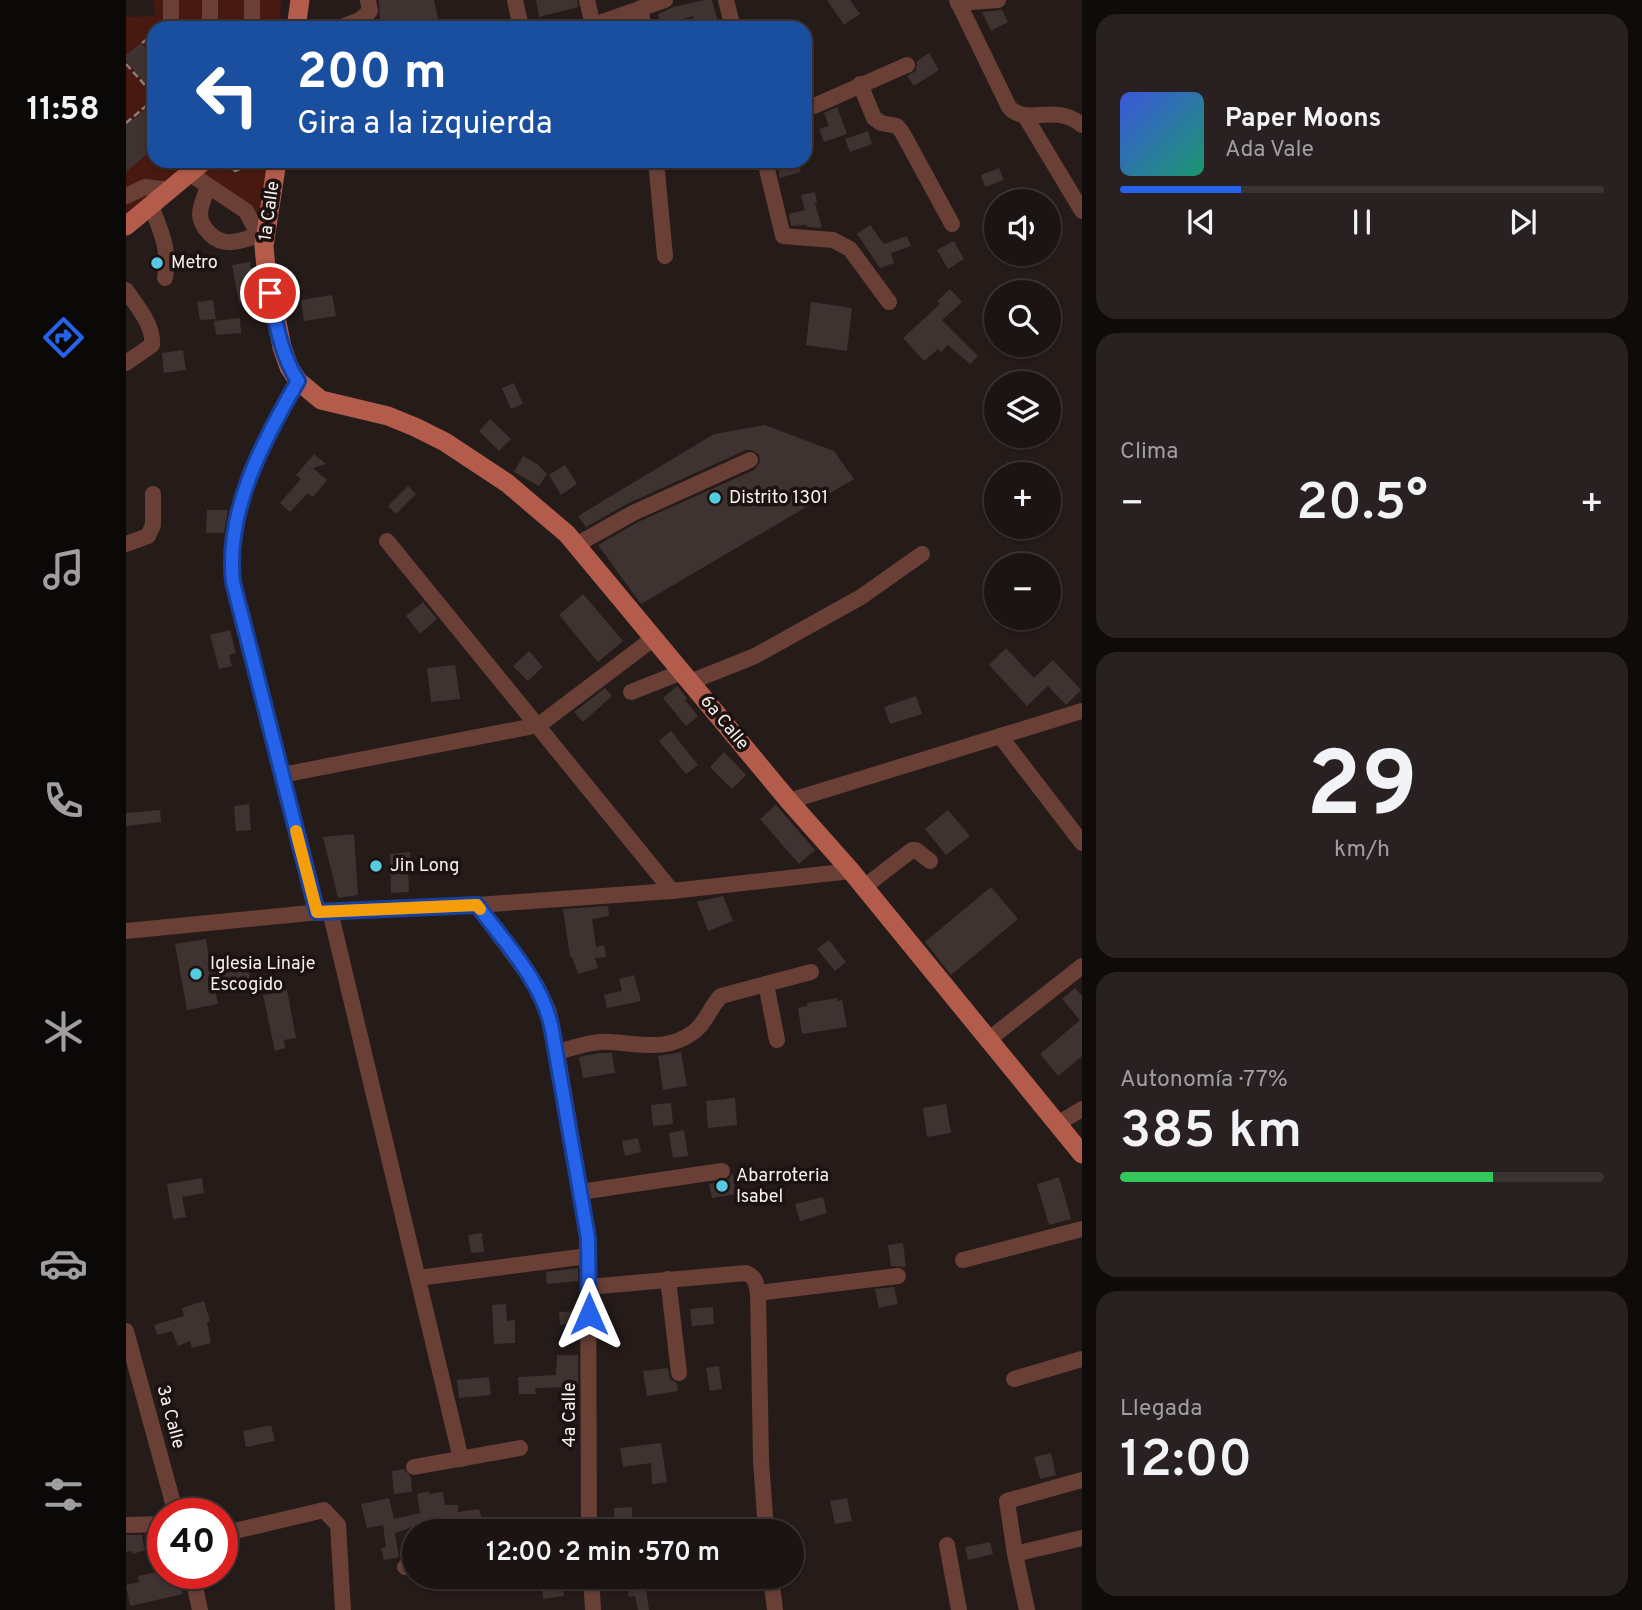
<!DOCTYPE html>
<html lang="es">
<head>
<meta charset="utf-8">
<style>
	body { margin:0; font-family:Overpass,sans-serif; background:#292121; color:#f1f3f6; height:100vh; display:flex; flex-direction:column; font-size:26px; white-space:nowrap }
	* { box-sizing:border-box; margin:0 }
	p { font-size:23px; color:#a09ea0 }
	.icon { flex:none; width:38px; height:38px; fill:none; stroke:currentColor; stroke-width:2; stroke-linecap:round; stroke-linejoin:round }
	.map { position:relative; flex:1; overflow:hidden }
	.panel { display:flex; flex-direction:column; gap:14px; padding:14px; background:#0f0b0a; width:560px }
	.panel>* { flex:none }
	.banner { position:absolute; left:21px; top:21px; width:665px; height:147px; border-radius:21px; box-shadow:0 2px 5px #0004,0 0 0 2px #3a3333; background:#1a4fa0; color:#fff; overflow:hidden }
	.controls { position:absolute; left:858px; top:189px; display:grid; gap:14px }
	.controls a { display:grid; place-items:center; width:77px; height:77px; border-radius:50%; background:#1c1413; box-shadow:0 2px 5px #0004,0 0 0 2px #3a3333; font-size:35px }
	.speed { position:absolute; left:21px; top:1498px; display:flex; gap:14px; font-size:35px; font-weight:700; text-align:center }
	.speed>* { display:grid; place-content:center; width:91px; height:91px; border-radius:50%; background:#1c1413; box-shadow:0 2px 5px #0004,0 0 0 2px #3a3333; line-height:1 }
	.speed .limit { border:10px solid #d22; background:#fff; color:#111 }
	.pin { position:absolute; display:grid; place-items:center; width:60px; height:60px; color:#fff; margin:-30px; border:4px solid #fff; border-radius:50%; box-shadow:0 2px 7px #0007 }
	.me { position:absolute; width:77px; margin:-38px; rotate:0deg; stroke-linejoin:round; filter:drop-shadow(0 0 5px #0008) }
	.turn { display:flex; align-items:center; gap:24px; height:147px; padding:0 35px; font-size:32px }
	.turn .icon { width:91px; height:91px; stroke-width:2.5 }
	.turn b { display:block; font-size:49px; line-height:60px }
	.big { font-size:52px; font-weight:600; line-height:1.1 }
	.panel .tile { flex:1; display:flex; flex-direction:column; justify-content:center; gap:10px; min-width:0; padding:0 24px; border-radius:21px; background:#292121 }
	.panel .dial { align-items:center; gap:0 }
	.dial b { font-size:91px; line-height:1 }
	.song { display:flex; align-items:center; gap:21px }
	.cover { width:84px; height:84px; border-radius:10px; background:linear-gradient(135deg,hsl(230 70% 55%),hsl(160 70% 35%)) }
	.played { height:7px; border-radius:4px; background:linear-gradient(90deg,#2563eb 25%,#3a3333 25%) }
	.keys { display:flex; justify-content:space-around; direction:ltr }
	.heat { display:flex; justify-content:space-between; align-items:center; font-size:38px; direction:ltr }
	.charge { height:10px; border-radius:5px; background:linear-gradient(90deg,#34c759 77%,#3a3333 0) }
	.trip { position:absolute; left:276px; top:1519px; width:402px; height:70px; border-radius:35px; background:#1c1413; box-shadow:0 2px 5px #0004,0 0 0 2px #3a3333; font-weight:600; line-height:70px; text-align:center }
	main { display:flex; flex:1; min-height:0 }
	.tabs { display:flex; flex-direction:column; width:126px; justify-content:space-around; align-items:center; background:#0b0808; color:#a09ea0 }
	.tabs .icon { width:49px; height:49px }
	.tabs .active { color:#2563eb }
	.tabs b { font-size:32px; color:#f1f3f6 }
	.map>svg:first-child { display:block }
	.green { fill:#471910 }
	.building { fill:#3f3331 }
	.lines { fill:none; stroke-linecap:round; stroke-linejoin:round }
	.path { stroke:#887f7d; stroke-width:2.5; stroke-dasharray:7 3.5; stroke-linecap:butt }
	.minor { stroke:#693f36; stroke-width:16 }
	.major { stroke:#b45c4b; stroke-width:19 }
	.route-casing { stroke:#184099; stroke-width:18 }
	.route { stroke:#2563eb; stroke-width:12 }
	.slow { stroke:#f59e0b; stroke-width:12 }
	.poi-dot { fill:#55cae0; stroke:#1c1210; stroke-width:2.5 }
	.labels { text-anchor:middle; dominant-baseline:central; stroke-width:7; stroke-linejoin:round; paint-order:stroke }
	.street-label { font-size:18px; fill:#f9f1ef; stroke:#1c1210 }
	.poi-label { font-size:18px; fill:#f9f1ef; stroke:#1c1210; text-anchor:start }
</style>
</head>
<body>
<main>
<nav class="tabs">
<b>11:58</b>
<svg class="icon active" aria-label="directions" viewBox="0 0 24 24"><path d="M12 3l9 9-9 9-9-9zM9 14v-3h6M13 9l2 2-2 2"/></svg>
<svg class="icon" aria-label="music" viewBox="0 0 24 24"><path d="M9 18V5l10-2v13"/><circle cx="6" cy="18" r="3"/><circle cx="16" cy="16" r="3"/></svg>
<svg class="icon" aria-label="phone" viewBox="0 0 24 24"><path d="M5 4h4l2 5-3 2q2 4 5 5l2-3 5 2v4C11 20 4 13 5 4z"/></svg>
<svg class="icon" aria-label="climate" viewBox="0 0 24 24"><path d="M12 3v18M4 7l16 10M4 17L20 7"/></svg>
<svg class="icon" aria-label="car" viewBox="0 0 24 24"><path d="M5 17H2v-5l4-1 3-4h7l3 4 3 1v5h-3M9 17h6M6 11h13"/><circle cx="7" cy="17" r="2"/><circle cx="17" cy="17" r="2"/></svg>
<svg class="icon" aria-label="filters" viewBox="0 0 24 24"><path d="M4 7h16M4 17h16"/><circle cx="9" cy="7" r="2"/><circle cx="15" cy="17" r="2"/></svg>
</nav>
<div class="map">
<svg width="956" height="1610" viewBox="0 0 956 1610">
	<rect width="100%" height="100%" fill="#251b19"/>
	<g class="green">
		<polygon points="28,0 155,0 154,28 28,28 28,161 65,161 0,218 0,17 29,16"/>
		<polygon points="81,161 147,161 137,220 60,178"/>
	</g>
	<g class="building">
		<polygon points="253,0 308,0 314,28 254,28"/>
		<polygon points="410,0 451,0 452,7 413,17"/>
		<polygon points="579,0 586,0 591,19 569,25 567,16 535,25 532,14 547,7"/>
		<polygon points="701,0 724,0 734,14 718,25"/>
		<polygon points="876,10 882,22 865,31 856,12"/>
		<polygon points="15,43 28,59 28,95 0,60 0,55"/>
		<polygon points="803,53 813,70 788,86 781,76 790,71 791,61"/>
		<polygon points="28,102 28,148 0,172 0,125"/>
		<polygon points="711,107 721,134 698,142 693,129 703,126 698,113"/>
		<polygon points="742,131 746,144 724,152 719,139"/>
		<polygon points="664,161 672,161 675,172 654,178 651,165"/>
		<polygon points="873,168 878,180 859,187 855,175"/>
		<polygon points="689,192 691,203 689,203 696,228 681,227 681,225 665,226 663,214 679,210 675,195"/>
		<polygon points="744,225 758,244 781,236 785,246 765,253 768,263 754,268 731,234"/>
		<polygon points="828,241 838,259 822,269 811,250"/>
		<polygon points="124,262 129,301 113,303 106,265"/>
		<polygon points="824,289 836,302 816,320 852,356 844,364 822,345 815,352 812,349 798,361 777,338 814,304 811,301"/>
		<polygon points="206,295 210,316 178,321 175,300"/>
		<polygon points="87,300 90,319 74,320 71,302"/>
		<polygon points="685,302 726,308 721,351 680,345"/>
		<polygon points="114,318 115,333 90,335 88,321"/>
		<polygon points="57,350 60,370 38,373 36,353"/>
		<polygon points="388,383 397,404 385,409 376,388"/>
		<polygon points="364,419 385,439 373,451 353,431"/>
		<polygon points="639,425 708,451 728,479 515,604 472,545 512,522 628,470 634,462 633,455 626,450 620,450 503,503 460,527 452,516 588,434"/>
		<polygon points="188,454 200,464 187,468 201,480 187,497 182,493 164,512 154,503 175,479 170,475"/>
		<polygon points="397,456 411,464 421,474 413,486 388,472"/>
		<polygon points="439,465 451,484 435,495 423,475"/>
		<polygon points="282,486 290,494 270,514 262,506"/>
		<polygon points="81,510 102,510 98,533 80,533"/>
		<polygon points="457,594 497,641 472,662 433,615"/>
		<polygon points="297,602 311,619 294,634 280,616"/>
		<polygon points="104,630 110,653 103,655 106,666 93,669 84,635"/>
		<polygon points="880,648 908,678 927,660 955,690 940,705 922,686 901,706 863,665"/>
		<polygon points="403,651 417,667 402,681 387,666"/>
		<polygon points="329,665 334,699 305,702 301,668"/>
		<polygon points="551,686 561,698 559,700 572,716 560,726 537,698"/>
		<polygon points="479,688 486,696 457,722 448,712"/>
		<polygon points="790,696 796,714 764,724 758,707"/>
		<polygon points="545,731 572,765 560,774 533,741"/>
		<polygon points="598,752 620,775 606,789 584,767"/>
		<polygon points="123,804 125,830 110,831 108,806"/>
		<polygon points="650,805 689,850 673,864 634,819"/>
		<polygon points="34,810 35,822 0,826 0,813"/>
		<polygon points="822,810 844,836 820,855 799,829"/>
		<polygon points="228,834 232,895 212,898 197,837"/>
		<polygon points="284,852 285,866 282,866 283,892 265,893 264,854"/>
		<polygon points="865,887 892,919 825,975 799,942"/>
		<polygon points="597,896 607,921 582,931 571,902"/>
		<polygon points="482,906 483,916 466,919 470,947 478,945 480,957 469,958 472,968 452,974 446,957 444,957 437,909"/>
		<polygon points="80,939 85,971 121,963 124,978 88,986 92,1004 61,1010 49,944"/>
		<polygon points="703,940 720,962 709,971 691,949"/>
		<polygon points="508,975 515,1001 481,1008 478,995 496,991 493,979"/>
		<polygon points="949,988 956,996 956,1056 932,1076 914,1054 954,1020 936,999"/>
		<polygon points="161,990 170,1038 158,1040 159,1048 149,1051 137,995"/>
		<polygon points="711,998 711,1001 716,1000 721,1027 676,1034 672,1008 681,1006 681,1003"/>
		<polygon points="555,1052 561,1086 537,1090 532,1056"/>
		<polygon points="473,1053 486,1053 489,1073 457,1078 453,1057"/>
		<polygon points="609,1098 611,1125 582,1128 580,1101"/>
		<polygon points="545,1103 547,1124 527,1126 525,1105"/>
		<polygon points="820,1104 825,1133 801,1137 797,1108"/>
		<polygon points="558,1130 562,1156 547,1158 543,1133"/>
		<polygon points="512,1138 515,1152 499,1156 496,1141"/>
		<polygon points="607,1173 610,1194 586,1198 583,1184 602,1180"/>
		<polygon points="933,1177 945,1219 923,1225 911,1184"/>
		<polygon points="76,1178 78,1193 56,1197 60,1217 47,1219 41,1184"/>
		<polygon points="697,1197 701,1213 674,1221 669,1204"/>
		<polygon points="356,1233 358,1252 345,1253 342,1235"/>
		<polygon points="777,1243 780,1267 765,1266 762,1245"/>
		<polygon points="452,1268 452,1281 421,1284 420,1272"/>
		<polygon points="768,1287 772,1304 753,1308 749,1289"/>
		<polygon points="78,1301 84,1321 81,1322 85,1343 66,1348 64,1341 52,1346 46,1331 31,1335 28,1325 58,1316 56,1308"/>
		<polygon points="380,1304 381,1321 389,1320 389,1343 368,1344 366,1305"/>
		<polygon points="587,1307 588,1324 566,1326 564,1309"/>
		<polygon points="452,1311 452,1324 434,1325 433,1312"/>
		<polygon points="431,1355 452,1355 452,1387 409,1388 410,1394 393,1394 392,1377 430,1375"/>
		<polygon points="593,1366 596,1389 584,1391 580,1368"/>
		<polygon points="542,1368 544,1379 551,1383 552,1391 521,1396 517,1371"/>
		<polygon points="363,1377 365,1395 333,1398 331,1380"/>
		<polygon points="145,1425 149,1441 120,1447 117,1431"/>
		<polygon points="535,1443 541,1482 526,1484 525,1463 497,1467 494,1448"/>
		<polygon points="925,1453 930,1475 914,1479 908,1457"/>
		<polygon points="278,1469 285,1477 286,1492 268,1494 266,1471"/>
		<polygon points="303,1491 303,1494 317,1492 319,1505 332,1505 332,1512 353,1509 360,1531 323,1531 323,1519 292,1525 269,1533 273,1557 258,1560 255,1548 260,1547 257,1525 241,1528 235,1504 263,1498 268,1519 294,1513 291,1494"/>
		<polygon points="721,1498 726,1521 709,1524 704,1501"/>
		<polygon points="506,1507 506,1531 489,1531 488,1508"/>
		<polygon points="0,1535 17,1535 16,1537 19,1550 7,1554 6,1551 0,1552"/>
		<polygon points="864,1542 867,1554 842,1560 839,1547"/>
		<polygon points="37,1571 37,1573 51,1573 57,1594 4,1606 0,1585 13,1582 12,1576"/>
		<polygon points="436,1578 438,1596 417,1599 415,1580"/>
		<polygon points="519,1583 523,1610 512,1610 509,1596 503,1597 501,1586"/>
	</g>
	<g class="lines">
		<g class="path">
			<polyline points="16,43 28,34"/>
			<polyline points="0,64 27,94 28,92"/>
			<polyline points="0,123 27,100 28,102"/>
			<polyline points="106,161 104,166 109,171 116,168 114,161"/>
			<polyline points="116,165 134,162"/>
			<polyline points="94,169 104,167"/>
		</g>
		<g class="minor">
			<polyline points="45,0 45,23 48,28"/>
			<polyline points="84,0 84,28"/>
			<polyline points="389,0 395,28"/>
			<polyline points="461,0 467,26"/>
			<polyline points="600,0 607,28"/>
			<path d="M831,0L883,107C900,127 928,102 956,125"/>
			<polyline points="832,3 872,0"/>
			<polyline points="515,8 517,28"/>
			<polyline points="123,28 126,25 126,0"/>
			<polyline points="213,28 234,20 244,11 242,0"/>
			<polyline points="459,28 539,0"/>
			<polyline points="734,84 748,118 755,123 771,126 776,132 826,224"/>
			<polyline points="679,103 688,106 781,65"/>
			<polyline points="899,116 956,211"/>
			<polyline points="530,161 539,256"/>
			<polyline points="639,161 657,236 707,240 724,249 763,302"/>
			<polyline points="63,173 120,211 138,246"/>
			<path d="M82,186C80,194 74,205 74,214C74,221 79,229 84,234C98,248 115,241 132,235"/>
			<polyline points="0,196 19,187 43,190"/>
			<path d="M25,205C35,232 44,249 39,278"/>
			<path d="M0,290C10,305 28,325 26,345L0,363"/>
			<path d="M172,381C137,441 99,512 107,582L191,912"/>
			<polyline points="261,541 546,891"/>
			<polyline points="0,544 22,536 27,525 27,494"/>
			<polyline points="450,545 507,513 624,460"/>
			<polyline points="564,682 629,656 735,597 796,554"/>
			<polyline points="505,692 556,672"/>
			<polyline points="874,736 956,843"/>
			<polyline points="156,775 413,725 528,638"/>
			<polyline points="663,801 956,711"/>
			<polyline points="738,887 786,850 790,850 804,861"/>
			<polyline points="351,905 412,988 423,1012 431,1052 462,1238 463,1531"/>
			<polyline points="204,911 335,1459"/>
			<polyline points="0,931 204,911 351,905 546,891 725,871"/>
			<polyline points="640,984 651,1040"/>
			<polyline points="862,1040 956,966"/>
			<path d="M431,1052C447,1048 468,1040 485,1042C516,1044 542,1052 569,1031C581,1021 584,1007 595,996L685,972"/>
			<polyline points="931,1124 956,1109"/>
			<polyline points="454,1192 596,1171"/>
			<polyline points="837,1260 956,1229"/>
			<polyline points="292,1278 462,1256"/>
			<polyline points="542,1279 553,1373"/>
			<path d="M462,1287L620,1273C630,1277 630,1283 632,1293L635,1460L640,1531"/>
			<polyline points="632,1293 772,1276"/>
			<polyline points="0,1331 50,1514"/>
			<polyline points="888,1379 956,1359"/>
			<polyline points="288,1467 394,1448"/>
			<polyline points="0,1525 37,1524"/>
			<polyline points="96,1534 198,1510 212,1525 217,1610"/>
			<polyline points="821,1545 833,1610"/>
			<polyline points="889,1554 956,1538"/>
			<polyline points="279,1567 289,1565"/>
			<polyline points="66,1573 74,1610"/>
			<polyline points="465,1577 467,1610"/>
			<polyline points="645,1577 649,1610"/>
			<polyline points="901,1610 889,1554 881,1501 956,1480"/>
		</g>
		<g class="major">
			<polyline points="170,28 174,0"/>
			<polyline points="151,161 138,246 140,268 156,347 163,367 172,381 195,400 262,416 289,427 319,442 381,483 441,534 663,801 725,871 956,1154"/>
			<polyline points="0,226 78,161"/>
		</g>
	</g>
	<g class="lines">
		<g class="route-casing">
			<path id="route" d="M144,293C150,324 155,355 172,381C137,441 99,512 107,582L191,912L351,905C379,943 417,982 426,1030L462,1238L463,1314"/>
		</g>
		<use href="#route" class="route"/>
		<polyline class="slow" points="170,831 191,912 351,905 354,909"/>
	</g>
	<g class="poi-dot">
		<circle cx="31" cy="263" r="7"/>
		<circle cx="589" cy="498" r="7"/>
		<circle cx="250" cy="866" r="7"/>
		<circle cx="70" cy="974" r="7"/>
		<circle cx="596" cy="1186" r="7"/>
	</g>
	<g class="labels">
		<g class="street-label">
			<text transform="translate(144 211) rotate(-82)">1a Calle</text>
			<text transform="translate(598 723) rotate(50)">6a Calle</text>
			<text transform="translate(444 1415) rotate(-90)">4a Calle</text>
			<text transform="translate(44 1417) rotate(75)">3a Calle</text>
		</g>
		<g class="poi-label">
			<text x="45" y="263">Metro</text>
			<text x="603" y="498">Distrito 1301</text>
			<text x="264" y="866">Jin Long</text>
			<text x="84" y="964">Iglesia Linaje<tspan x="84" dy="21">Escogido</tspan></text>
			<text x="610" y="1176">Abarroteria<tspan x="610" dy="21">Isabel</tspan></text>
		</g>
	</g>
</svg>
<div class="controls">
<a><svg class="icon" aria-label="sound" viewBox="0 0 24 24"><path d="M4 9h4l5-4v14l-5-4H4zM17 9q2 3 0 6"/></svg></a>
<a><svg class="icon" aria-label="search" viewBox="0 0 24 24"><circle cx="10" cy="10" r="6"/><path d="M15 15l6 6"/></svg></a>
<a><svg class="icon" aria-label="layers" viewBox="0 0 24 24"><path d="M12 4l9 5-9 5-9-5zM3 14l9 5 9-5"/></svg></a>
<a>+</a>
<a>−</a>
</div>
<div class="speed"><div class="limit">40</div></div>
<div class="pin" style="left:144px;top:293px;background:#d93025"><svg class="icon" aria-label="arrive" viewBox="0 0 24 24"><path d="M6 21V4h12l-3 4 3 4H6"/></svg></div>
<svg class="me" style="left:463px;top:1314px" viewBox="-20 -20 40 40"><path d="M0-17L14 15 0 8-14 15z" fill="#2563eb" stroke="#fff" stroke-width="4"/></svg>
<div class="trip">12:00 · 2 min · 570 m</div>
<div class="banner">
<div class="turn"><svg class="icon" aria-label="left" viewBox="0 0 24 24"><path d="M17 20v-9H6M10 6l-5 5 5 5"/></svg><div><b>200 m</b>Gira a la izquierda</div></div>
</div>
</div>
<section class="panel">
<div class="tile">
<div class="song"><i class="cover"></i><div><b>Paper Moons</b><p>Ada Vale</p></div></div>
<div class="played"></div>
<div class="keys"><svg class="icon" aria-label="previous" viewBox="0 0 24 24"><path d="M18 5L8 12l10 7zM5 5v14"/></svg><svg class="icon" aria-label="pause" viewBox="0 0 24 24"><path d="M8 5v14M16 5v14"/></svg><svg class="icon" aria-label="next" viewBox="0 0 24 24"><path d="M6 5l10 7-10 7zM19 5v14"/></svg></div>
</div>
<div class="tile"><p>Clima</p>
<div class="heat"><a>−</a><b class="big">20.5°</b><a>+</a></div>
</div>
<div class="tile dial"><b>29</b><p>km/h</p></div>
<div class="tile"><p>Autonomía · 77%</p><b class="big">385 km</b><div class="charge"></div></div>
<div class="tile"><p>Llegada</p><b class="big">12:00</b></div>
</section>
</main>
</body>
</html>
